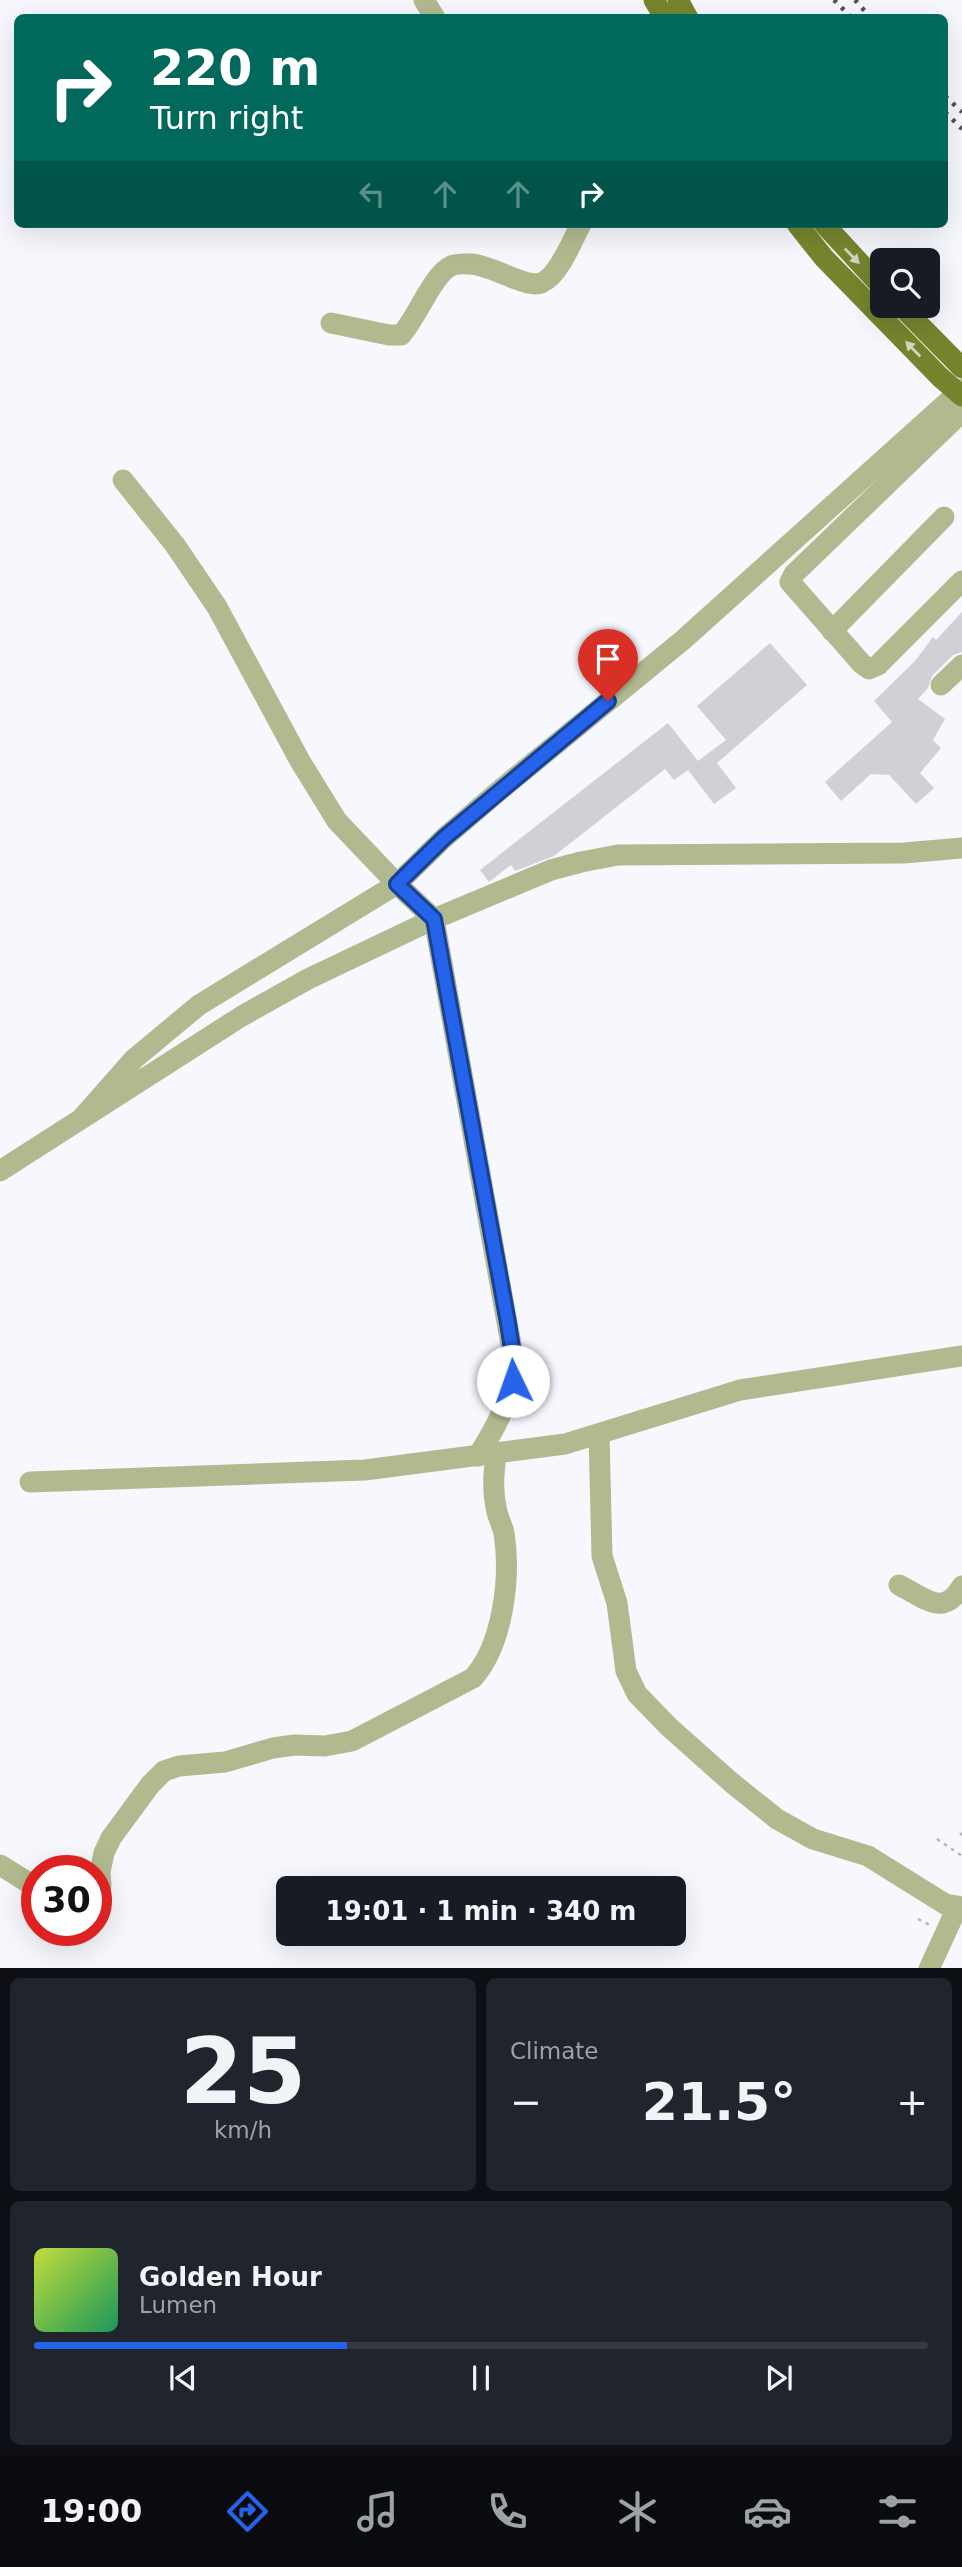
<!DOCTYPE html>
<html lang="en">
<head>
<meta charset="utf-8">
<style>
	body { margin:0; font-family:"DejaVu Sans",sans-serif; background:#20242c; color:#f1f3f6; height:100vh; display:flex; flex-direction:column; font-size:26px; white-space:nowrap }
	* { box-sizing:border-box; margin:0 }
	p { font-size:23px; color:#9ea1a6 }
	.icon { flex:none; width:38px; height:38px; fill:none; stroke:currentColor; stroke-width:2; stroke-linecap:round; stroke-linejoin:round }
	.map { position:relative; height:1968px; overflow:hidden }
	.panel { display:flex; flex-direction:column; gap:10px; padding:10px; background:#0d0f14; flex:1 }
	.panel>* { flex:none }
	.top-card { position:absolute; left:14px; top:14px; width:934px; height:214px; border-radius:10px; box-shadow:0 7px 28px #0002; background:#00695c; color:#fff; overflow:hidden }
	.tools { position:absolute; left:870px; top:248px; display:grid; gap:14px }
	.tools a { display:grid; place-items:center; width:70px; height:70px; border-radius:10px; background:#171b24; box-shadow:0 7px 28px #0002; font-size:35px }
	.speed { position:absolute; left:21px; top:1855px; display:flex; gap:14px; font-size:35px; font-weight:700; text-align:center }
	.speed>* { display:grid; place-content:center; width:91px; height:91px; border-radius:50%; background:#171b24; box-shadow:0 7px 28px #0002; line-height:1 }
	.speed .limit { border:10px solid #d22; background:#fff; color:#111 }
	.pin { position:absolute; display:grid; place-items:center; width:60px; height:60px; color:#fff; margin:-72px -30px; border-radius:50% 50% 50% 0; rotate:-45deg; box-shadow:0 0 7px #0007 }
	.pin .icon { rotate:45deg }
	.me { position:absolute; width:77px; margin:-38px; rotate:357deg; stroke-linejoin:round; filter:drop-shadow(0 0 5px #0008) }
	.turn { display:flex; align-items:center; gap:24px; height:147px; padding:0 21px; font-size:32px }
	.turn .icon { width:91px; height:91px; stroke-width:2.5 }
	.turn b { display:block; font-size:49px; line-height:60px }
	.lanes { display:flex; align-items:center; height:66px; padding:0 21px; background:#0003; justify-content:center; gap:35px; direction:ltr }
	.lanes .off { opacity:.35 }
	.big { font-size:52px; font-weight:700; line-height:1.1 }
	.panel .tile { flex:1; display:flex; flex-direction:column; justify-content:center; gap:10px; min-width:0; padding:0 24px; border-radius:10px; background:#20242c }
	.panel .dial { align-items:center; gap:0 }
	.dial b { font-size:91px; line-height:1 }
	.song { display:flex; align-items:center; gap:21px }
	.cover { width:84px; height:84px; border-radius:10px; background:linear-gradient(135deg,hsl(70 70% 55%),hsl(150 70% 35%)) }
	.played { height:7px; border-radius:4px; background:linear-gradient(90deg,#2563eb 35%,#363941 35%) }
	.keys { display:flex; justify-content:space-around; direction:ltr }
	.heat { display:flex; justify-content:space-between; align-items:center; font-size:38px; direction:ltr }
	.panel .tiles { flex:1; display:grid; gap:10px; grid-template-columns:1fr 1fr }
	.tile:last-child { grid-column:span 2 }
	.trip { position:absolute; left:276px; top:1876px; width:410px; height:70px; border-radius:10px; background:#171b24; box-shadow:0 7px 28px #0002; font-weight:700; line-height:70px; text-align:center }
	.tabs { display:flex; height:112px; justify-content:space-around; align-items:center; background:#090b0e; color:#9ea1a6 }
	.tabs .icon { width:49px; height:49px }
	.tabs .on { color:#2563eb }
	.tabs b { font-size:32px; color:#f1f3f6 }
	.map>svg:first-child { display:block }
	.building { fill:#cfd1d7 }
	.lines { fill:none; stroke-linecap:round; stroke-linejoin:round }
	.path { stroke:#b3b5b9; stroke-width:2.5; stroke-dasharray:3.5 5; stroke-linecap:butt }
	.minor { stroke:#b1ba8f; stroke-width:21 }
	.major { stroke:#76852d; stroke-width:21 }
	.rail { stroke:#4f5053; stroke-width:4.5; stroke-dasharray:3.5 7; stroke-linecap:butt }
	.oneway { fill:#d0d6bf }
	.route-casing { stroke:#184099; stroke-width:18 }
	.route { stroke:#2563eb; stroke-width:12 }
</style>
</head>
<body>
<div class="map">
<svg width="962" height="1969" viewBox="0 0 962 1969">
	<rect width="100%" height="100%" fill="#f6f8fe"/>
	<g class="building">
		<polygon points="962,612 962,652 953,655 932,676 928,688 918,699 945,719 933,740 941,748 920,773 934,788 916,804 889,775 871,774 841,801 825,782 892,722 874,701 915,661 933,637 936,640"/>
		<polygon points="770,643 807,685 717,763 736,788 714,804 688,770 674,780 665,769 554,856 515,871 511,865 489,882 480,870 668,723 698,761 726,740 697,706"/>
	</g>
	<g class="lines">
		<g class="path">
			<polyline points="960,1833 962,1835"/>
			<polyline points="937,1839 962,1856"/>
			<polyline points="918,1919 930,1925"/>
		</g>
		<g class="minor">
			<polyline points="424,0 435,18"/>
			<path d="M331,323L389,335H401C417,318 433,274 451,266C457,263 465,264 472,264C486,266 499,272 513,278C522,281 534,287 543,282C559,275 573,239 581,224"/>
			<polyline points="962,412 794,574 790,582 862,664 869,669 878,665 962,581"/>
			<path d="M123,480L175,545L217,607L300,761L337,821L397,884L434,919L514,1361C513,1397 497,1425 478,1456"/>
			<polyline points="832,631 944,517"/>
			<polyline points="941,685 962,665"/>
			<polyline points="82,1118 134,1059 199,1005 397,884 444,838 500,790 683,640 962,389"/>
			<polyline points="0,1171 242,1016 308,979 434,919 551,870 581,862 618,855 904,853 962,848"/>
			<polyline points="599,1434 602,1556 617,1603 626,1671 637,1694 669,1727 732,1783 777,1819 813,1839 868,1856 945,1904 962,1907"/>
			<polyline points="30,1482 365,1470 565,1444 740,1390 962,1356"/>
			<path d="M899,1585C925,1598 943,1618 962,1586"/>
			<polyline points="0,1865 37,1888"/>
			<path d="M96,1897L101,1886L100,1872L104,1853L111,1838L150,1785L164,1771L179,1766L225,1762L273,1748L295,1745L325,1746L352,1741L473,1678C503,1645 511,1577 504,1533C502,1524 497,1516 496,1507C492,1489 494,1472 496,1453"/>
			<polyline points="929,1969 957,1908"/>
		</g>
		<g class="major">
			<polyline points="654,0 665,18"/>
			<polyline points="678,0 688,18"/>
			<polyline points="797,224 824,258 940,377 962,396"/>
			<polyline points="824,224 882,287"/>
			<polyline points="901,306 962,368"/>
		</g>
		<g class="rail">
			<polyline points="834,0 852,18"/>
			<polyline points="855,0 871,18"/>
			<polyline points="945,96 962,112"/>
			<polyline points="945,112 962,129"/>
		</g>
	</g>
	<defs><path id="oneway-solid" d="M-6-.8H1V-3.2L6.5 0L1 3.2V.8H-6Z" transform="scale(1.75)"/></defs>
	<g class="oneway">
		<use href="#oneway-solid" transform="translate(852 256) rotate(46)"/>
		<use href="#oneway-solid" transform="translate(913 349) rotate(-134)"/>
	</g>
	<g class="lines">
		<g class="route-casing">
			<polyline id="route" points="513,1381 514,1361 508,1323 434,919 397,884 444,838 608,701"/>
		</g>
		<use href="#route" class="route"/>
	</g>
</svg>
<div class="tools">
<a><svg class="icon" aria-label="search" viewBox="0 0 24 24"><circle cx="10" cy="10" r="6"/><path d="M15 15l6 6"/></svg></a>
</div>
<div class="speed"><div class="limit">30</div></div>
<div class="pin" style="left:608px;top:701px;background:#d93025"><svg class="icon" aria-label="arrive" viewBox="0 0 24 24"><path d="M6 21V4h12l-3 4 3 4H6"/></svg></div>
<svg class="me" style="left:513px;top:1381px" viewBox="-20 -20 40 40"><circle r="19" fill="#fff"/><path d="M0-13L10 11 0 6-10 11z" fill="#2563eb"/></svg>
<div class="trip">19:01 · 1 min · 340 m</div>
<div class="top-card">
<div class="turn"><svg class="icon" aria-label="right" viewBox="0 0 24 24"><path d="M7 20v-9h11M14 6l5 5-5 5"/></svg><div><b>220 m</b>Turn right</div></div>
<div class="lanes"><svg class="icon off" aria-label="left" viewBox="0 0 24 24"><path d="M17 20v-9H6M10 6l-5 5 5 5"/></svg><svg class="icon off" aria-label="ahead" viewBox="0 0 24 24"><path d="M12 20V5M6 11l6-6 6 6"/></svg><svg class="icon off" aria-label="ahead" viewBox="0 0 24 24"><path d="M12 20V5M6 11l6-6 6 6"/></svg><svg class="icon" aria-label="right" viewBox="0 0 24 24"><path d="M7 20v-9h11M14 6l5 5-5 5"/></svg></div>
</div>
</div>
<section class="panel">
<div class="tiles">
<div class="tile dial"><b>25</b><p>km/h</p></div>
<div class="tile"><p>Climate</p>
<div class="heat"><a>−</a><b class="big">21.5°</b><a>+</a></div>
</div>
<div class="tile">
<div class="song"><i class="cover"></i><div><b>Golden Hour</b><p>Lumen</p></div></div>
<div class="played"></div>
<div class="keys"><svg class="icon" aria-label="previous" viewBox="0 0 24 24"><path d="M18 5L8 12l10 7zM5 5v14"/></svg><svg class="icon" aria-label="pause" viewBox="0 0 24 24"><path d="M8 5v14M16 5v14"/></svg><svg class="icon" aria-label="next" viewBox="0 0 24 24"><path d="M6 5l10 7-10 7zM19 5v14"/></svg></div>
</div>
</div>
</section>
<nav class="tabs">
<b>19:00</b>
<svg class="icon on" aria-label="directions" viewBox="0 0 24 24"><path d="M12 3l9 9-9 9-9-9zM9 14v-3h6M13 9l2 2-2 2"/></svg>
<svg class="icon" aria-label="music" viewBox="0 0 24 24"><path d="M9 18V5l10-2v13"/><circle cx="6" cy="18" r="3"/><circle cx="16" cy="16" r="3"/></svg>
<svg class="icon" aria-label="phone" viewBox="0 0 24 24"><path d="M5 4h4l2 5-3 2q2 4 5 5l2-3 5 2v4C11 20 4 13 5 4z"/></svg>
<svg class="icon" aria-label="climate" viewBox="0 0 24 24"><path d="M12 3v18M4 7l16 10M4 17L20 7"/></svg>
<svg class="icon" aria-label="car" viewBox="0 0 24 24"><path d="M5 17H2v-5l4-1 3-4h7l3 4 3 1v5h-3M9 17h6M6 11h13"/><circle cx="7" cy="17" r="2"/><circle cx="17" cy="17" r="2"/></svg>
<svg class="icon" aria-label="filters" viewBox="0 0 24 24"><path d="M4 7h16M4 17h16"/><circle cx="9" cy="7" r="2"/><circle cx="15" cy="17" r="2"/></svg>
</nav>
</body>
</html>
